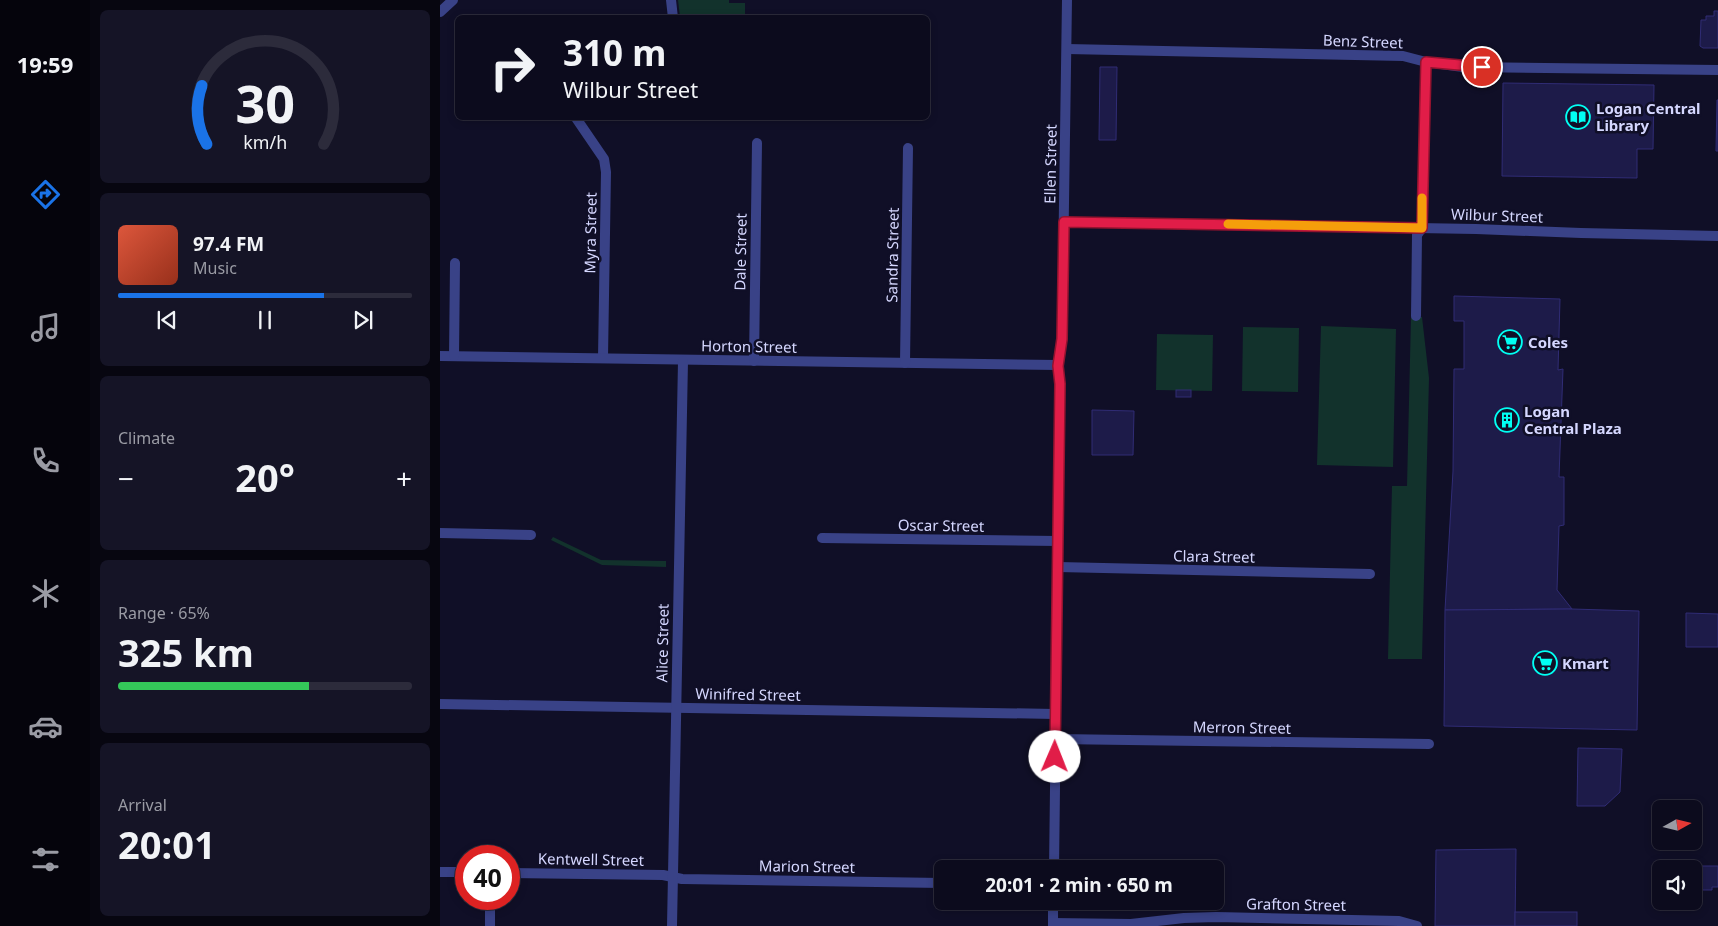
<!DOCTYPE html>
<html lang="en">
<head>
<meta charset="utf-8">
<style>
	body { margin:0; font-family:"Noto Sans",sans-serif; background:#151426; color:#f1f3f6; height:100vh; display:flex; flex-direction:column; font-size:19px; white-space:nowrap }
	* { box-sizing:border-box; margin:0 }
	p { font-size:16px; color:#9a9ba4 }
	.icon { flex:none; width:28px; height:28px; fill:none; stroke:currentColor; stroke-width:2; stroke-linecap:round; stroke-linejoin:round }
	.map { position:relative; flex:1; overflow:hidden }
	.details { display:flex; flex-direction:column; gap:10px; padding:10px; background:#070610; width:350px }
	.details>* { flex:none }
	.banner { position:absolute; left:15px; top:15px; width:475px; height:105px; border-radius:8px; box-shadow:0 2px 8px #0003,0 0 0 1px #2c2b3b; background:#0c0b1d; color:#f1f3f6; overflow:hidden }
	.needle { width:32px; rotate:82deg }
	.buttons { position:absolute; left:1212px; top:800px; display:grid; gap:10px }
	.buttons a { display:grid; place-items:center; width:50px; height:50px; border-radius:8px; background:#0c0b1d; box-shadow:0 2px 8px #0003,0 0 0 1px #2c2b3b; font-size:25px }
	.speed { position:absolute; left:15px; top:845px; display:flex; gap:10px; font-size:25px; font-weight:700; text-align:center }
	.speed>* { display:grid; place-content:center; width:65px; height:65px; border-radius:50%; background:#0c0b1d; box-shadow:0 2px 8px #0003,0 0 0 1px #2c2b3b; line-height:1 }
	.speed .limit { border:8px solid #d22; background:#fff; color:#111 }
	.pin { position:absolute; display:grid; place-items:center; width:42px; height:42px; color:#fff; margin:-21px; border:2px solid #fff; border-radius:50%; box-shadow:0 1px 5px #0007 }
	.me { position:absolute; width:55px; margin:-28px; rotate:1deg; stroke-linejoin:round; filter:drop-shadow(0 0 4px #0008) }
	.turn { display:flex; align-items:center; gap:18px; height:105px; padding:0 25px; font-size:22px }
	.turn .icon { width:65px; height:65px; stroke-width:2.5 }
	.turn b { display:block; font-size:35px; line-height:42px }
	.big { font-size:38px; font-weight:700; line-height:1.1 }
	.details .tile { flex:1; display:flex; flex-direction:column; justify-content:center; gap:8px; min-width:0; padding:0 18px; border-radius:8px; background:#151426 }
	.details .dial { align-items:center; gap:0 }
	.dial svg { height:130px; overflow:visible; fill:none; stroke:#2c2b3b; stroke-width:7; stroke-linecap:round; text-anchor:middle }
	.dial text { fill:#f1f3f6; stroke:none }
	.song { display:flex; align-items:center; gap:15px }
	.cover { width:60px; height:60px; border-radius:8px; background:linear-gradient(135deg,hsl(10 70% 55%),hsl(10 70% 35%)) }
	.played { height:5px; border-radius:2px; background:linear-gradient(90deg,#1a73e8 70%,#2c2b3b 70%) }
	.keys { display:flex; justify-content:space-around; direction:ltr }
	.heat { display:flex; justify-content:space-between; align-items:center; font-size:28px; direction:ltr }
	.charge { height:8px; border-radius:4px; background:linear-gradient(90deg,#34c759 65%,#2c2b3b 0) }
	.trip { position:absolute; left:494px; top:860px; width:290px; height:50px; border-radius:8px; background:#0c0b1d; box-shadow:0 2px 8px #0003,0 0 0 1px #2c2b3b; font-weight:700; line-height:50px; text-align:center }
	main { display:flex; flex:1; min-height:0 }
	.menu { display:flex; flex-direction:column; width:90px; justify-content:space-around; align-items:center; background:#05040c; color:#9a9ba4 }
	.menu .icon { width:35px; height:35px }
	.menu .active { color:#1a73e8 }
	.menu b { font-size:22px; color:#f1f3f6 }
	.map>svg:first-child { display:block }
	.green { fill:#12322c }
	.building { fill:#1d1b49; stroke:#302c75 }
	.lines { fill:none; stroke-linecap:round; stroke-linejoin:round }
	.minor { stroke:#394287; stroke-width:10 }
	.tertiary { stroke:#394287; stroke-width:10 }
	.route-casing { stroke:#92132f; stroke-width:12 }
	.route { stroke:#e11d48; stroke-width:9 }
	.slow { stroke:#f59e0b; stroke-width:9 }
	.labels { text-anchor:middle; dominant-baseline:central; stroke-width:5; stroke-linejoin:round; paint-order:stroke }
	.street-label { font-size:15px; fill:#d5d7ff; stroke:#100f27 }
	.poi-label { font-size:15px; font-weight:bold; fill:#d5d7ff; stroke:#100f27; text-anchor:start }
</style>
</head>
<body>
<main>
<nav class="menu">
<b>19:59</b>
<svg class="icon active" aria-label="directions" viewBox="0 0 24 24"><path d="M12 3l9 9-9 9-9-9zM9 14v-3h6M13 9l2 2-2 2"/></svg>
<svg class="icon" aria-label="music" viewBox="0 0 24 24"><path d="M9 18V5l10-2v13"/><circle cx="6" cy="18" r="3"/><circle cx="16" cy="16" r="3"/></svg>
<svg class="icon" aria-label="phone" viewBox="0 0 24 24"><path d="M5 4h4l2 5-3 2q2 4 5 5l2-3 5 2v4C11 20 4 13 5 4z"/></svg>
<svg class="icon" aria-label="climate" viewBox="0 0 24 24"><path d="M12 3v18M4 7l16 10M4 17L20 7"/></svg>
<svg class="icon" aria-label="car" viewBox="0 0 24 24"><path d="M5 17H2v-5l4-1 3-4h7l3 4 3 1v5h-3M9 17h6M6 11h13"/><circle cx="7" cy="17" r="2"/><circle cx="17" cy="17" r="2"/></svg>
<svg class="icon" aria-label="filters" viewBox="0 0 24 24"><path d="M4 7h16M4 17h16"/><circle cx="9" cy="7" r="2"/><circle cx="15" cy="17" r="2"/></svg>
</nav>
<section class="details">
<div class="tile dial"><svg viewBox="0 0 100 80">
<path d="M14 69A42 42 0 1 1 86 69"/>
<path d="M14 69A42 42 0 0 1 11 33" stroke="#1a73e8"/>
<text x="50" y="56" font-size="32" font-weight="700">30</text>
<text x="50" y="72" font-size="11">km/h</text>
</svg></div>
<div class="tile">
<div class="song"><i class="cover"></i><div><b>97.4 FM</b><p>Music</p></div></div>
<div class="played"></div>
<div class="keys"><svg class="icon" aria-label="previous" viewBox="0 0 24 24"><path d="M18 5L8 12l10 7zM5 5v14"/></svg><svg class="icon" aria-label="pause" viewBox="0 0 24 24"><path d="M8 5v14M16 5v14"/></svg><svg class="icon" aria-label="next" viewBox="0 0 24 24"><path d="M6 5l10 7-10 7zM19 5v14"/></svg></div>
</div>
<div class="tile"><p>Climate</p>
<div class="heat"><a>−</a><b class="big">20°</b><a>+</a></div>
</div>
<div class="tile"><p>Range · 65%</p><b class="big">325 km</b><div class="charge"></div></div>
<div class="tile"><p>Arrival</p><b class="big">20:01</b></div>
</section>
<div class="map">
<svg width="1278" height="926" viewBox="0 0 1278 926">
	<rect width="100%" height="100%" fill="#100f27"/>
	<g class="green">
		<polygon points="238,0 289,0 289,3 305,3 305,17 240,17"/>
		<polygon points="971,317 982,317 989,378 982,659 948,659 952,486 967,486"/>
		<polygon points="881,326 956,329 953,467 877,465"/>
		<polygon points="803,327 859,328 858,392 802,391"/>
		<polygon points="717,334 773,335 772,391 716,390"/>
		<polygon points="113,537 161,560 226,561 226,567 162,565 111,540"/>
	</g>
	<g class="building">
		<polygon points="1274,11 1278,11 1278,48 1263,48 1260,46 1261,20 1266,20 1266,16 1274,16"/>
		<polygon points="660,67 677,67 676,140 659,140"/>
		<polygon points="1063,83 1214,85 1213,149 1197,149 1197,178 1062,176"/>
		<polygon points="1277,100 1278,100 1278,151 1276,151"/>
		<polygon points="1014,296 1120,299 1118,370 1123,369 1119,477 1124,477 1124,525 1119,526 1117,590 1132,609 1005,610 1013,471 1014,369 1024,369 1024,321 1014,321"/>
		<rect x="736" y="390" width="15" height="7"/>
		<polygon points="652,410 694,411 693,455 652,455"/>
		<polygon points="1132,609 1199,611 1197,730 1004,726 1005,610"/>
		<polygon points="1246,613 1278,614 1278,647 1246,647"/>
		<polygon points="1138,748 1182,749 1180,792 1165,806 1137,806"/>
		<polygon points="1076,849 1075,926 995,926 996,850"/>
		<polygon points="1244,866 1278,866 1278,887 1272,887 1272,890 1255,890 1254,869 1238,869 1244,868"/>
		<rect x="1075" y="912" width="62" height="14"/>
	</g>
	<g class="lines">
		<g class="minor">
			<polyline points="231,0 233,18"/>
			<polyline points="627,49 963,56 986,62 1023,67 1278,70"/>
			<polyline points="136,118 164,159 166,172 163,358"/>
			<polyline points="624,222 1036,229 1141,233 1278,236"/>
			<polyline points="976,316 977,235 982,228 986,62"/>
			<polyline points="0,356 618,365"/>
			<polyline points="14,356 15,263"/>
			<polyline points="314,361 317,143"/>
			<polyline points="465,363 468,148"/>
			<polyline points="0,533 91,535"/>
			<polyline points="382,538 618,541"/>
			<polyline points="618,567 930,574"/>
			<polyline points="0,704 615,714"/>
			<polyline points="616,739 989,744"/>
			<polyline points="0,872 26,872"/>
			<polyline points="69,873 223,875 242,879 502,883"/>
			<polyline points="613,923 691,924 744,918 776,917 959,921 977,926"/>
			<polyline points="50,926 50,899"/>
			<polyline points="232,926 243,361"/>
		</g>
		<g class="tertiary">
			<polyline points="0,12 13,0"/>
			<polyline points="614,869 620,384 618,365 622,339 627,0"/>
			<polyline points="613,926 613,901"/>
		</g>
	</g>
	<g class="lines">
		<g class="route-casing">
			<polyline id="route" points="615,757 620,384 618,366 622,339 624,222 982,228 986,62 1042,67"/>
		</g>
		<use href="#route" class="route"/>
		<polyline class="slow" points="788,224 982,228 982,198"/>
	</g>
	<defs>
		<g id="library-ring" transform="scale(1.25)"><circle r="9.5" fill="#100f27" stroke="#01fff3" stroke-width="1.5"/><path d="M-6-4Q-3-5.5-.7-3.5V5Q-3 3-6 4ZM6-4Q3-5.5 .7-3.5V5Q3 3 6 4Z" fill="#01fff3"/></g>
		<g id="supermarket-ring" transform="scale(1.25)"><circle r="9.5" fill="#100f27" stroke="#01fff3" stroke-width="1.5"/><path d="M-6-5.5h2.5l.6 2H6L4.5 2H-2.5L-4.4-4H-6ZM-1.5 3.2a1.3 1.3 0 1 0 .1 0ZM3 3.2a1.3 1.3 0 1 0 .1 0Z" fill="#01fff3"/></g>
		<g id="building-ring" transform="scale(1.25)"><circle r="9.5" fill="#100f27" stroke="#01fff3" stroke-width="1.5"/><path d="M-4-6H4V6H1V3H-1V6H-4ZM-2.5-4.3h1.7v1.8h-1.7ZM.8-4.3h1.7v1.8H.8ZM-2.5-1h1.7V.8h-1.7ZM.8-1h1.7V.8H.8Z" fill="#01fff3"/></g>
	</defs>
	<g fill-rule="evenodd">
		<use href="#library-ring" x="1138" y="117"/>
		<use href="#supermarket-ring" x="1070" y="342"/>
		<use href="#building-ring" x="1067" y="420"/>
		<use href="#supermarket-ring" x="1105" y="663"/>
	</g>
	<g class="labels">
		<g class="street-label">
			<text transform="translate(923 41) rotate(2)">Benz Street</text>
			<text transform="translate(610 164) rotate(-89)">Ellen Street</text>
			<text transform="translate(1057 215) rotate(2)">Wilbur Street</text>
			<text transform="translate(150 233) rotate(-89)">Myra Street</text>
			<text transform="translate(300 252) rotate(-89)">Dale Street</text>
			<text transform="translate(452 255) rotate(-89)">Sandra Street</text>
			<text transform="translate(309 346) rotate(1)">Horton Street</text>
			<text transform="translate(501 525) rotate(1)">Oscar Street</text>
			<text transform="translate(774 556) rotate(1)">Clara Street</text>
			<text transform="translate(222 643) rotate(-89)">Alice Street</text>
			<text transform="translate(308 694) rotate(1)">Winifred Street</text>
			<text transform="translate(802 727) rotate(1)">Merron Street</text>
			<text transform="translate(151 859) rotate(1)">Kentwell Street</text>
			<text transform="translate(367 866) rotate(1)">Marion Street</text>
			<text transform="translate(856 904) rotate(1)">Grafton Street</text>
		</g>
		<g class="poi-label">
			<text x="1156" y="108">Logan Central<tspan x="1156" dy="17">Library</tspan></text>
			<text x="1088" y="342">Coles</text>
			<text x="1084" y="411">Logan<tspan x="1084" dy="17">Central Plaza</tspan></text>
			<text x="1122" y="663">Kmart</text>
		</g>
	</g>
</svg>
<div class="buttons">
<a><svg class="needle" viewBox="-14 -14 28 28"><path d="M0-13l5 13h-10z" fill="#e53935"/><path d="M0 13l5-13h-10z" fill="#9a9ba4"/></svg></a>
<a><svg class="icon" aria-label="sound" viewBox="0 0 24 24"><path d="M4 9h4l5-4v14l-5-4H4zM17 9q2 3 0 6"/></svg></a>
</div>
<div class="speed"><div class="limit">40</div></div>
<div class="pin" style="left:1042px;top:67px;background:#d93025"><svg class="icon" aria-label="arrive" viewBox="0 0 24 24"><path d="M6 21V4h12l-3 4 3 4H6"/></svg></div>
<svg class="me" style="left:615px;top:757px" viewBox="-20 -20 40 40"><circle r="19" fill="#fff"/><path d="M0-13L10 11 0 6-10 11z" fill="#e11d48"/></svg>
<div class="trip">20:01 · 2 min · 650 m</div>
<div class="banner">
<div class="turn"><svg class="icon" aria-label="right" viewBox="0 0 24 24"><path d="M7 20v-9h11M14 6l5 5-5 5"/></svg><div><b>310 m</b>Wilbur Street</div></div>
</div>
</div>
</main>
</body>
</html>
